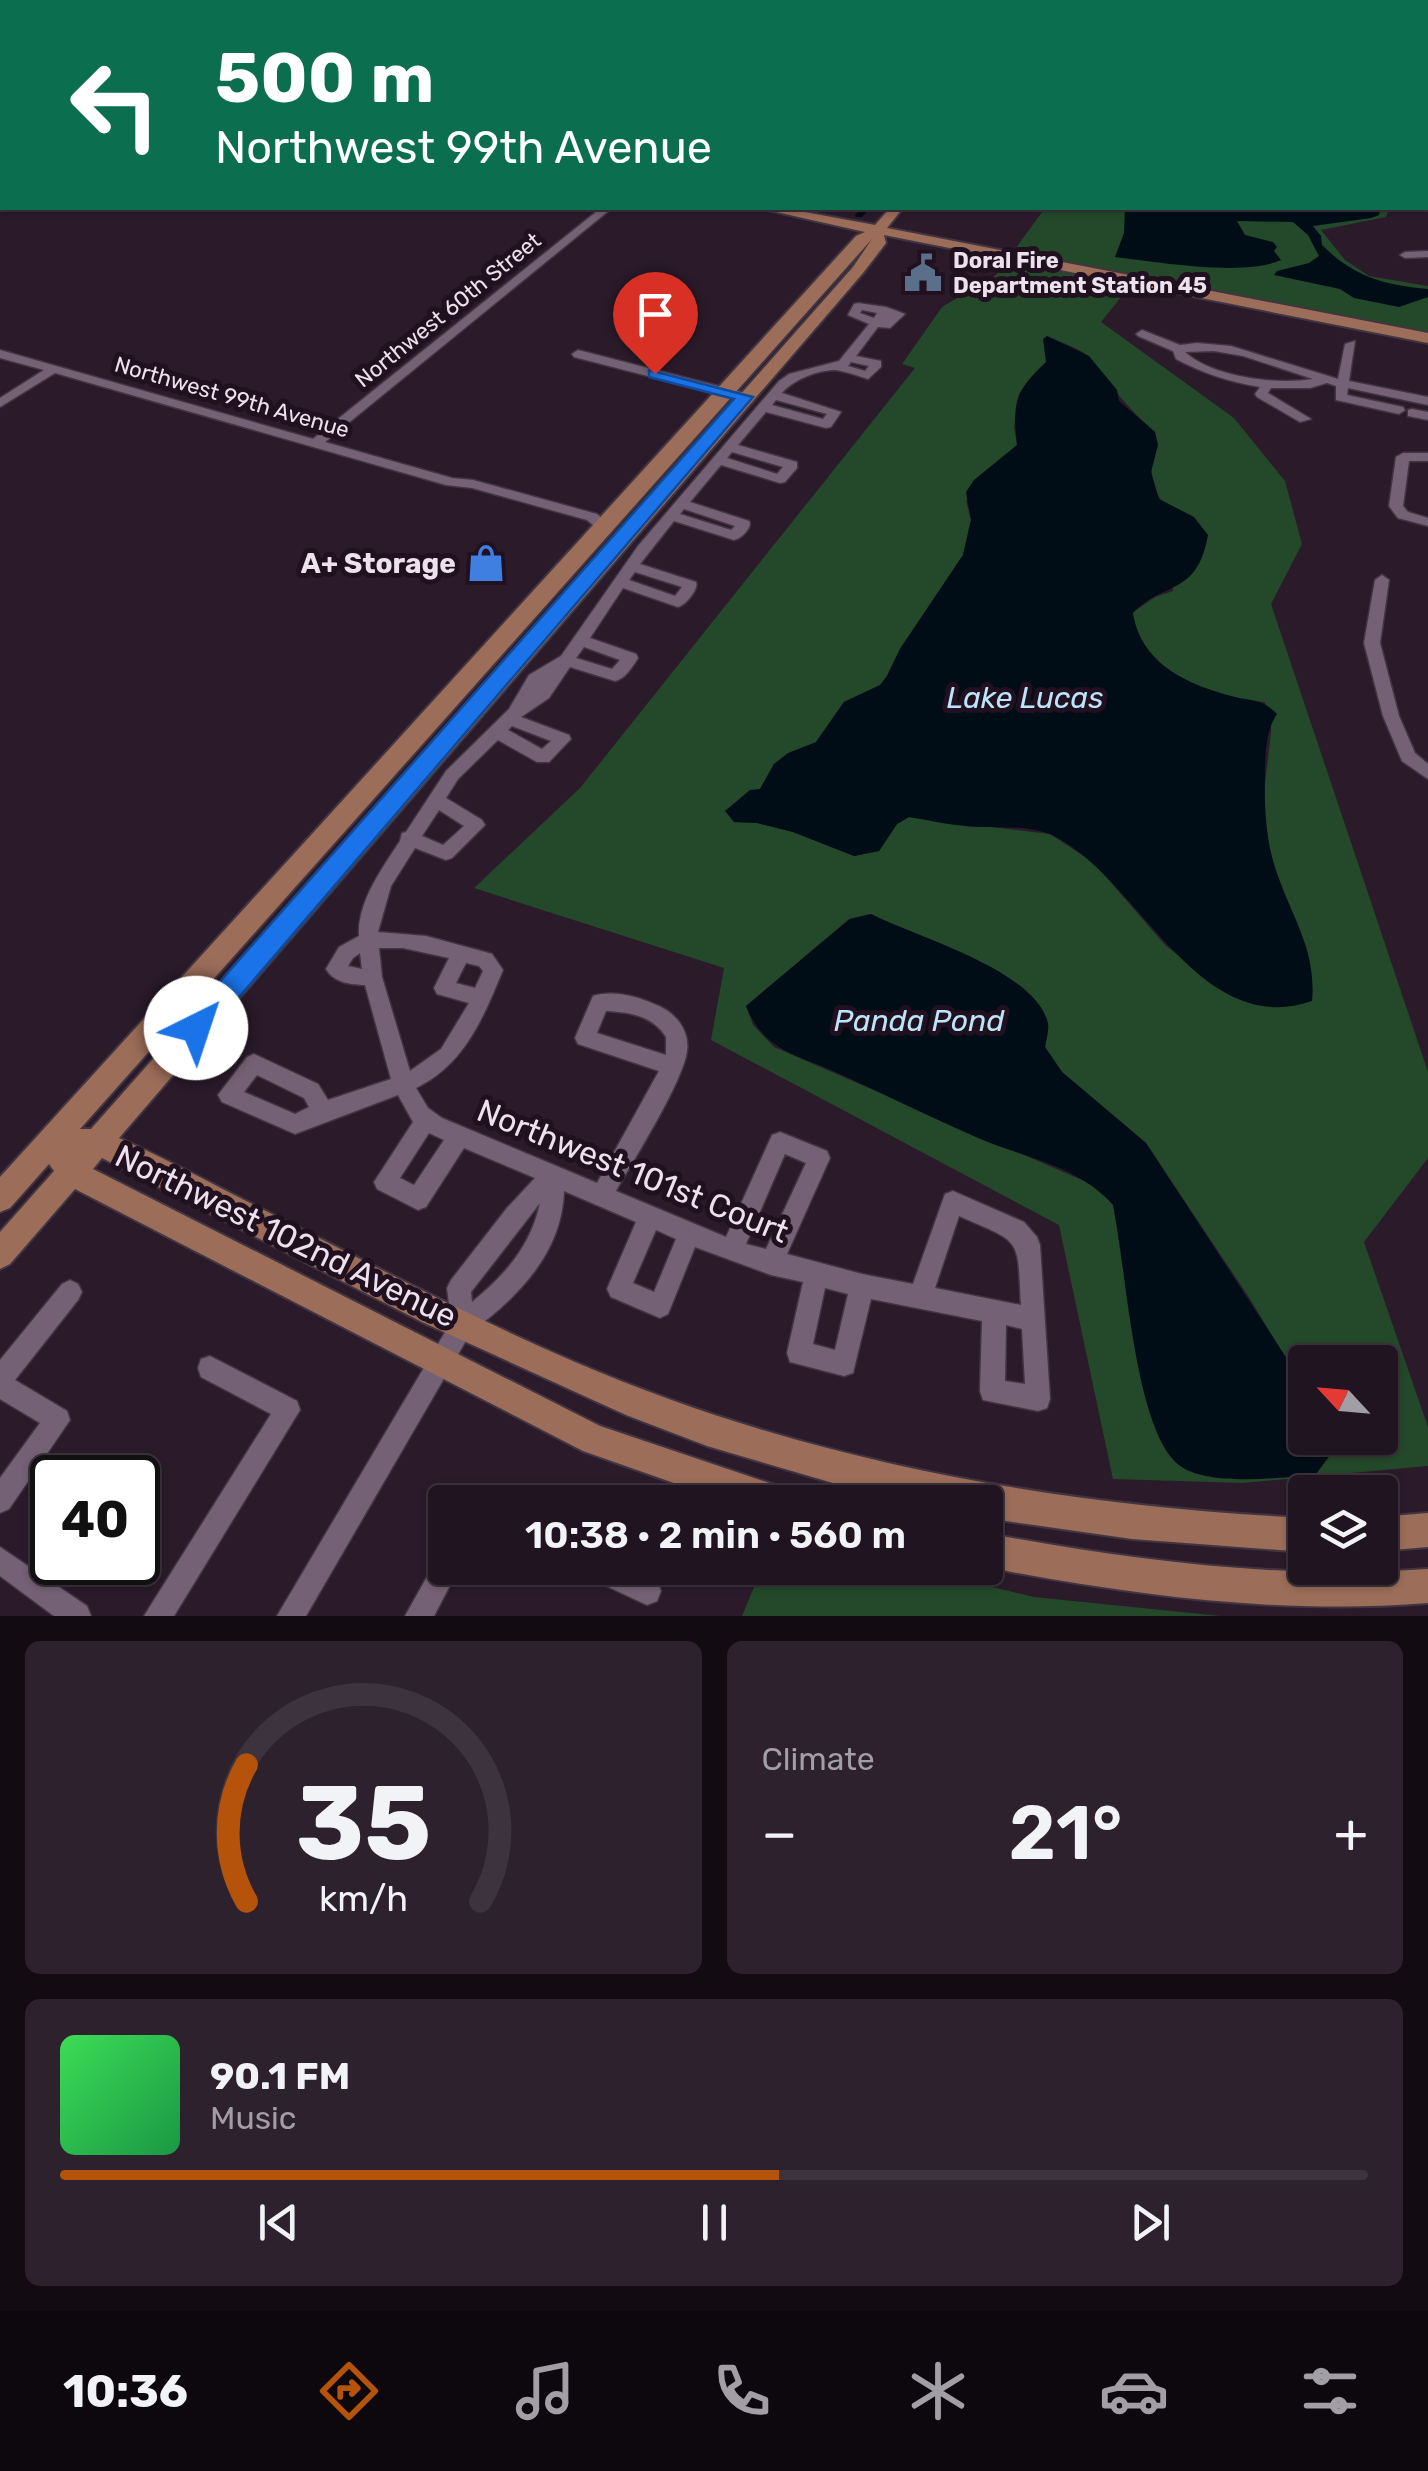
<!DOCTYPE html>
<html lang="en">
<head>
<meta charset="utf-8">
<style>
	body { margin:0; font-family:Rubik,sans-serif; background:#2d212d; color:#f1f3f6; height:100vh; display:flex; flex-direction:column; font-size:38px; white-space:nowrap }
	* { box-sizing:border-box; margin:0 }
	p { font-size:32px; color:#a29ea5 }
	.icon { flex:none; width:55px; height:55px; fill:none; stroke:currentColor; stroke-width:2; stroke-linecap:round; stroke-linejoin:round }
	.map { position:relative; height:1616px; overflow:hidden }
	.sheet { display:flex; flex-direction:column; gap:25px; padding:25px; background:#120b12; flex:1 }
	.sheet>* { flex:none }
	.hud { position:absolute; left:0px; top:0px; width:1430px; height:210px; box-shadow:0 2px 8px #0004,0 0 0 2px #3d333e; background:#0b6e4f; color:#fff; overflow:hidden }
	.needle { width:65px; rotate:296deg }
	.fabs { position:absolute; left:1288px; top:1345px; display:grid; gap:20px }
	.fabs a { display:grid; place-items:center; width:110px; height:110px; border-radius:10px; background:#201420; box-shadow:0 2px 8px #0004,0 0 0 2px #3d333e; font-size:50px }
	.speed { position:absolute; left:30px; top:1455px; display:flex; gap:20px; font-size:50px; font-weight:700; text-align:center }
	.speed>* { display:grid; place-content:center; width:130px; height:130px; border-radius:50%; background:#201420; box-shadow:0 2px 8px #0004,0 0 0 2px #3d333e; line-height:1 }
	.speed .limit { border:5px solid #111; border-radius:15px; background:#fff; color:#111 }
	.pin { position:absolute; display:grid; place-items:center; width:85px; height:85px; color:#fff; margin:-102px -42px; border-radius:50% 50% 50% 0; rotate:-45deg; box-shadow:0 0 10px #0007 }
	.pin .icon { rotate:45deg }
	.me { position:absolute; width:110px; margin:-55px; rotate:41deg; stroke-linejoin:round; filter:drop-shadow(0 0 8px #0008) }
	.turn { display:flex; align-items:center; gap:35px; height:210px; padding:0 50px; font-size:45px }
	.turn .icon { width:130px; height:130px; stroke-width:2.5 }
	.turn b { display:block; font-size:70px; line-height:85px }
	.big { font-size:75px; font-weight:600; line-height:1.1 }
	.sheet .tile { flex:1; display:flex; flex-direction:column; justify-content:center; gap:15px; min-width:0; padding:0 35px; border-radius:15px; background:#2d212d }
	.sheet .dial { align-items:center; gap:0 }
	.dial svg { height:260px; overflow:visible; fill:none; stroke:#3d333e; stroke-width:7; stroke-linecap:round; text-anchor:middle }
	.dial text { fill:#f1f3f6; stroke:none }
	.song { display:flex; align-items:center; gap:30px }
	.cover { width:120px; height:120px; border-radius:15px; background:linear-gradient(135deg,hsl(130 70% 55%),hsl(140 70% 35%)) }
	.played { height:10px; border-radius:5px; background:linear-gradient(90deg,#b45309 55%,#3d333e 55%) }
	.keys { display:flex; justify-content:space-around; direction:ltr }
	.heat { display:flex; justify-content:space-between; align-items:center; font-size:55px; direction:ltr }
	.sheet .tiles { flex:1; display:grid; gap:25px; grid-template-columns:1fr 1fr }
	.tile:last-child { grid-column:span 2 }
	.trip { position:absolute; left:428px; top:1485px; width:575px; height:100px; border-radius:10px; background:#201420; box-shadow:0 2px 8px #0004,0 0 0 2px #3d333e; font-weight:600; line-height:100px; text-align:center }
	.menu { display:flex; height:160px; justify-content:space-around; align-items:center; background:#0d080d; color:#a29ea5 }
	.menu .icon { width:70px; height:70px }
	.menu .active { color:#b45309 }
	.menu b { font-size:45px; color:#f1f3f6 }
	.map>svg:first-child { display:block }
	.green { fill:#24482a; fill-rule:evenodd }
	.water { fill:#000d17 }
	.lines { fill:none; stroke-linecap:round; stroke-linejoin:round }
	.canal { fill:#000d17; fill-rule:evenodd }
	.street-casing { stroke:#423542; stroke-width:3 }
	.secondary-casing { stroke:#423542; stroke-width:4 }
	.street { fill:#756175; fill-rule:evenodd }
	.secondary { fill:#9c6d59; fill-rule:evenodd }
	.route { fill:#1a73e8; stroke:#114b97; stroke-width:2.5 }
	.labels { text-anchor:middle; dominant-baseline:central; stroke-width:10; stroke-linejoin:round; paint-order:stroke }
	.far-poi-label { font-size:22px; font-weight:bold; fill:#ece1ed; stroke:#201020; text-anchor:start }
	.far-street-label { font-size:22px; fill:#ece1ed; stroke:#201020 }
	.poi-label { font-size:28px; font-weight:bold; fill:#ece1ed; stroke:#201020; text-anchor:end }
	.water-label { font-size:30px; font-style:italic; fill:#bde5fa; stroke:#201020 }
	.near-street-label { font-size:32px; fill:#ece1ed; stroke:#201020 }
</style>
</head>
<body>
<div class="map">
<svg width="1428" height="1616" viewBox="0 0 1428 1616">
	<rect width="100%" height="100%" fill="#2a1a2a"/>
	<g class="green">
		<path d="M1045,208H1389L1386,217L1321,230L1345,260L1369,276L1428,286V333L1138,276L1101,322L1234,418L1285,481L1302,544L1271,604L1428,1072V1158L1364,1242L1428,1427V1466L1243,1483L1113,1479L1059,1225L711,1040L724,968L474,888L580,788L915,368L902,364L942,307L996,275ZM1047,336C1059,342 1083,349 1091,359C1111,386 1128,409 1155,432C1152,459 1145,487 1168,507L1173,591L1155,597L1132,613C1143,673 1210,697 1265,702C1267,711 1272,723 1271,732C1268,768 1259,802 1267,839C1279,897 1316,941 1312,1000L1243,998L1217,986L1165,945L1094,863L1050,834L909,817L897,824L879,851L854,856L793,832L757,823L734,822C738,805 740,791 760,789L774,764L816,742L844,702L880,685L887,676L900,649L963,555L971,520L966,501L986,472L1017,445L1014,427L1019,394L1046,362ZM871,914C913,936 1037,970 1048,1024C1049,1030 1046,1041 1045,1047L1062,1072L1146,1143L1250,1299L1305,1390V1362H1380V1438H1328L1333,1450L1286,1477L1244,1478L1199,1473L1137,1356L1113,1204L1098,1187L774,1047L753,1025L746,1006L849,919Z"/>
		<polygon points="762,1568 914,1568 1034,1597 1221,1616 742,1616"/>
	</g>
	<g class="water">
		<path d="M1125,208H1381L1379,215L1371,218L1313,226L1321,236L1322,245C1354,277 1384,285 1428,289V297L1399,307L1354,298L1340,289L1274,275L1277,271L1309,263L1319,256L1308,235L1293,222L1237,221L1245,235L1273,242L1277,247L1274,251L1281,260C1244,277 1158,262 1115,257L1124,233Z"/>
		<path d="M1047,336L1089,356L1117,390L1119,401L1155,432L1158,445L1151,472L1159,499L1194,517L1208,535C1197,597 1164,580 1133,613C1141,665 1189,685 1235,697C1253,701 1264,700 1277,714C1266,730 1265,754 1265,774C1264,811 1266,846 1280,882C1296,925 1316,952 1312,1001C1198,1041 1138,877 1054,836C1031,825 1003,828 978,827C955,826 932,821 909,817L897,824L879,851L854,856L793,832L757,823L734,822L725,811L750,790L760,789L774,764L788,753L816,742L844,702L880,685L887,676L900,649L963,555L971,520L966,492L974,480L1017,445C1013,404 1013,393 1046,362L1043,339Z"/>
		<path d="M871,914C913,936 1037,970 1048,1024C1049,1030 1046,1041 1045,1047L1062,1072L1146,1143L1297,1374L1305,1390V1438H1328L1334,1450L1316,1474C1283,1478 1206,1487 1179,1465C1134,1430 1126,1264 1113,1205C1079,1166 1025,1158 978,1138C932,1118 886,1095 840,1074C800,1055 764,1052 746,1006L850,919Z"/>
	</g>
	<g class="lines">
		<g class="canal">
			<polygon points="1060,0 1058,2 1052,2 1053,0"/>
			<polygon points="862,208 870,208 862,217 856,217 855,215"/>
		</g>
		<g class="street-casing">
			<g id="street">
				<polygon points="601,208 612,208 325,442 452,478 473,480 597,514 608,523 608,529 598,529 587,520 472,488 446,485 55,373 0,407 0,398 44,370 0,358 0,350 313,439"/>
				<polygon points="1428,251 1428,257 1405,258 1400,255 1405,252"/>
				<path d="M858,303L886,307L905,314L890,328L878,327L856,356L881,361V367L868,379C858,376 845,371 835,370C817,370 793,380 782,393L841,412L831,427L826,428L766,412L738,445L797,462V468L785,482L780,483L721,465L690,502L749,521C753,527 741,539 734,540L674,521L640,564L696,582C699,589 686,605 678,607L623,588L590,638L636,654L638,658C633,666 625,679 615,681L570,667L549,698L521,717L569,735L571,739L549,762H537L498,740L458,779L446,798L482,820L485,825L452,858L446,860L415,848L391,886L378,932L426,936L485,952L492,954L503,970C483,1018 465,1064 416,1088L428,1108L442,1118L597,1183L659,1071L578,1044L575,1038L593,996C612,990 636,996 654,1004C674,1011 690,1029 687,1051C683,1082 633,1161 616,1191L726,1237L772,1135L780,1132L827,1151L830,1158L787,1254L862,1274L913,1284L945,1194L953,1191L1024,1222L1037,1237L1040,1245L1050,1399L1047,1408L1038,1411L983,1400L980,1391L982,1321L871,1299L853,1373L844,1376L790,1362L787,1353L803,1282L771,1275L695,1247L668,1314L660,1318L611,1297L607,1289L636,1222L564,1191C562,1253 518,1297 471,1332L306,1616H277L451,1322L447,1288L451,1280L507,1208L535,1178L464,1148L426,1207L418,1210L377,1189L374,1182L413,1122L398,1095L295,1134L222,1102L218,1095L247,1057L254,1054L318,1084L328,1100L391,1079L365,985C351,985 333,982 326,969L339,947L359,936C357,902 383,867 400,841L402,833L406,832L446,771L509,709L529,675L561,656L638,546L779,381L789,374L839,361L869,324L848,315L854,304ZM862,310L877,313L874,318L860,313ZM851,362L869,366L865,371L848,366ZM776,400L827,414L823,419L772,405ZM732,452L783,467L777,474L727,458ZM684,509L735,526L731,530L680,514ZM635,572L682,587L675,596L629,580ZM584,647L620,660L612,669L576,658ZM512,726L551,741L542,749L508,730ZM439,810L464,826L443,845L422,836ZM379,948H403L449,958L434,988L437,994L469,1003L441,1049L410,1071L382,977ZM360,953L362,969L348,966L353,958ZM466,963L479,966L483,971L475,988L456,983ZM606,1011C630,1012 653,1016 666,1037V1055L597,1033ZM257,1075L304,1098L309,1107L295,1114L244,1092ZM429,1133L444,1140L414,1185L400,1178ZM785,1154L806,1163L766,1249L746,1244ZM540,1203C531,1246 505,1275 472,1302L471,1292ZM959,1216C1023,1244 1017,1236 1021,1305L935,1288ZM656,1230L676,1239L654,1292L633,1283ZM825,1288L848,1294L835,1350L813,1344ZM1006,1325L1022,1329L1025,1384L1005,1381Z"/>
				<path d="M1142,330L1180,345L1197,343L1231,346L1338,379L1345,344L1355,341L1349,381L1428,397V405L1348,388L1347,395L1403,407L1405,410L1399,414L1336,400V386L1327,383L1310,388H1271L1268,393L1311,419L1300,422L1257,397L1255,394L1260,387C1230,382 1202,373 1176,359L1173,351L1138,336L1136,334ZM1214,351L1243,356L1313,379C1277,385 1212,377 1185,352Z"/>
				<polygon points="578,350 749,394 751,397 745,401 574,357 572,354"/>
				<polygon points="1412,409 1428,412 1428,420 1408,416 1408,410"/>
				<polygon points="1403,453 1428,453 1428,461 1409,461 1403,506 1408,512 1428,518 1428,526 1398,518 1389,506 1396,457"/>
				<polygon points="1382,575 1389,580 1380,643 1399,716 1415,753 1428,764 1428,779 1402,761 1383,716 1364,643 1375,580"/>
				<polygon points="70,1280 78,1284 82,1292 78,1300 15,1380 67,1411 70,1420 9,1509 0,1513 0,1478 40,1423 0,1399 0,1360 62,1284"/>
				<polygon points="210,1356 297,1401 300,1410 174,1616 144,1616 271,1414 201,1377 198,1368 201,1359"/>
				<polygon points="0,1547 87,1606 91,1616 54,1616 0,1576"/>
				<polygon points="445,1555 445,1568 459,1568 434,1616 405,1616 437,1559"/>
				<polygon points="583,1568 626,1568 657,1581 661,1591 657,1601 647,1605 587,1577"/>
			</g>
		</g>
		<g class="secondary-casing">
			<g id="secondary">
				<rect x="0" y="54" width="2" height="6"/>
				<path d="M759,208H783L875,225L890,208H903L887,228L1428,333V343L884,235L886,243L863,273L119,1138C167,1159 214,1185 262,1209C365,1261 468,1316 575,1362C808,1462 1053,1505 1305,1518V1552L1132,1539L985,1518V1502H910L874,1495L707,1446L626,1415L422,1322L102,1158L93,1169L600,1426L775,1485L787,1490L792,1502H728L583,1451L75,1189L10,1264L0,1269V1232L54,1171L49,1164L10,1208L0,1212V1177L856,236L865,232ZM872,239L853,267L91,1129H80Z"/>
				<polygon points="1428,1513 1428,1547 1380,1551 1380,1517"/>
				<path d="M985,1533C1132,1560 1278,1580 1428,1569V1603C1278,1615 1132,1595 985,1567Z"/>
			</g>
		</g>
		<use href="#street" class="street"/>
		<use href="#secondary" class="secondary"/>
	</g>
	<polygon class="route" points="649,370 753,397 205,1037 196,1040 186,1037 183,1028 186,1020 734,399 649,377"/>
	<defs>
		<g id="civic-bare" transform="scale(3)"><path d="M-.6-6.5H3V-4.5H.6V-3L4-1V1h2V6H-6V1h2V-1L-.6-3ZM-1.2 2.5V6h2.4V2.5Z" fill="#5c6f8a" stroke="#201020" stroke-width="2.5" paint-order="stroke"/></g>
		<g id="shop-bare" transform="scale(3)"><path d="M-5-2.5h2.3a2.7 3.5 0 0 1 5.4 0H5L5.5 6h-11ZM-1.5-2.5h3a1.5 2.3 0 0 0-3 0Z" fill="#3f7fe0" stroke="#201020" stroke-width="2.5" paint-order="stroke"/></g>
	</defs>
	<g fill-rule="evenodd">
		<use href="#civic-bare" x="923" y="273"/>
		<use href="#shop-bare" x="486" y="563"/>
	</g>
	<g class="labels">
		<g class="far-poi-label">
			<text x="953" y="260">Doral Fire<tspan x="953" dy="25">Department Station 45</tspan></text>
		</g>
		<g class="far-street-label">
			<text transform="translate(448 310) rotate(-39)">Northwest 60th Street</text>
			<text transform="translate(232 397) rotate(16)">Northwest 99th Avenue</text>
		</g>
		<g class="poi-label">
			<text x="456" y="563">A+ Storage</text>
		</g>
		<g class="water-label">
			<text x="1025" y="698">Lake Lucas</text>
			<text x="919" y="1021">Panda Pond</text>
		</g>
		<g class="near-street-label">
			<text transform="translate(633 1171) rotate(22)">Northwest 101st Court</text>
			<text transform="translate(286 1236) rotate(26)">Northwest 102nd Avenue</text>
		</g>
	</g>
</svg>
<div class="fabs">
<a><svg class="needle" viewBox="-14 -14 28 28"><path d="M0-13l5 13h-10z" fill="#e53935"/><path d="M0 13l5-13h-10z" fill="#a29ea5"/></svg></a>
<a><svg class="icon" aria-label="layers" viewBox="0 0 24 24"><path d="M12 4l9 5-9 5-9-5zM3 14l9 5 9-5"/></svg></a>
</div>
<div class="speed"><div class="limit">40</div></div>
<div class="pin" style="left:655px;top:374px;background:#d93025"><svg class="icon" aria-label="arrive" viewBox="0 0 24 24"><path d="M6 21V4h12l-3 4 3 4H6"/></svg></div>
<svg class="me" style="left:196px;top:1028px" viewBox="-20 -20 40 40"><circle r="19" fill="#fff"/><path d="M0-13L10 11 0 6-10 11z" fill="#1a73e8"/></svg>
<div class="trip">10:38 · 2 min · 560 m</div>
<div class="hud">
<div class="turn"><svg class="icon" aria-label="left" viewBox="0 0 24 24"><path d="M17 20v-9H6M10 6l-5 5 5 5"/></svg><div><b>500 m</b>Northwest 99th Avenue</div></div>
</div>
</div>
<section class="sheet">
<div class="tiles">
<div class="tile dial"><svg viewBox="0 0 100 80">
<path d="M14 69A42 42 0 1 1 86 69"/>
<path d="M14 69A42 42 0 0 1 14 27" stroke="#b45309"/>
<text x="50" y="56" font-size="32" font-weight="700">35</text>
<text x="50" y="72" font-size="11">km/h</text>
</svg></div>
<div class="tile"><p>Climate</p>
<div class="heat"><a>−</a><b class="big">21°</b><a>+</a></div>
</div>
<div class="tile">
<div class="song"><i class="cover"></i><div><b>90.1 FM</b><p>Music</p></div></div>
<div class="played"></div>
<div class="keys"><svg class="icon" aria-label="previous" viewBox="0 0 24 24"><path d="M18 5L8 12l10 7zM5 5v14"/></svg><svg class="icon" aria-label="pause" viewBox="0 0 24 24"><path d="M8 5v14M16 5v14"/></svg><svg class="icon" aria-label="next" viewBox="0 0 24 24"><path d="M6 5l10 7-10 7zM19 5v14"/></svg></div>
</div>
</div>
</section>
<nav class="menu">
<b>10:36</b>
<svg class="icon active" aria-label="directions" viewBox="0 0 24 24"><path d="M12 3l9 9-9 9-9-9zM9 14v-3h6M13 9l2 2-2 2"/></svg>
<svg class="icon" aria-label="music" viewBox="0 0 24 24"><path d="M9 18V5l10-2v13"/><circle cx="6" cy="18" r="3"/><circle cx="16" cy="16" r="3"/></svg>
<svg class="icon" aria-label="phone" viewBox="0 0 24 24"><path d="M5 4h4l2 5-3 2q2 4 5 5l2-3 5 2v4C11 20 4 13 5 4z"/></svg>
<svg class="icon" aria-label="climate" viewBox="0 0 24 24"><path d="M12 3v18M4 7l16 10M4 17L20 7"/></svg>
<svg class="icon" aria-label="car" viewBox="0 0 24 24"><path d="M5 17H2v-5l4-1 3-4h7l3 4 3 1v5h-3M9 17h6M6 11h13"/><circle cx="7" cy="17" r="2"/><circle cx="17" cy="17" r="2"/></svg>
<svg class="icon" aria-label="filters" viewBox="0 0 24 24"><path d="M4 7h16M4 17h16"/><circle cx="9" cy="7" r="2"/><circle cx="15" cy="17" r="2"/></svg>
</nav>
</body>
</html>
